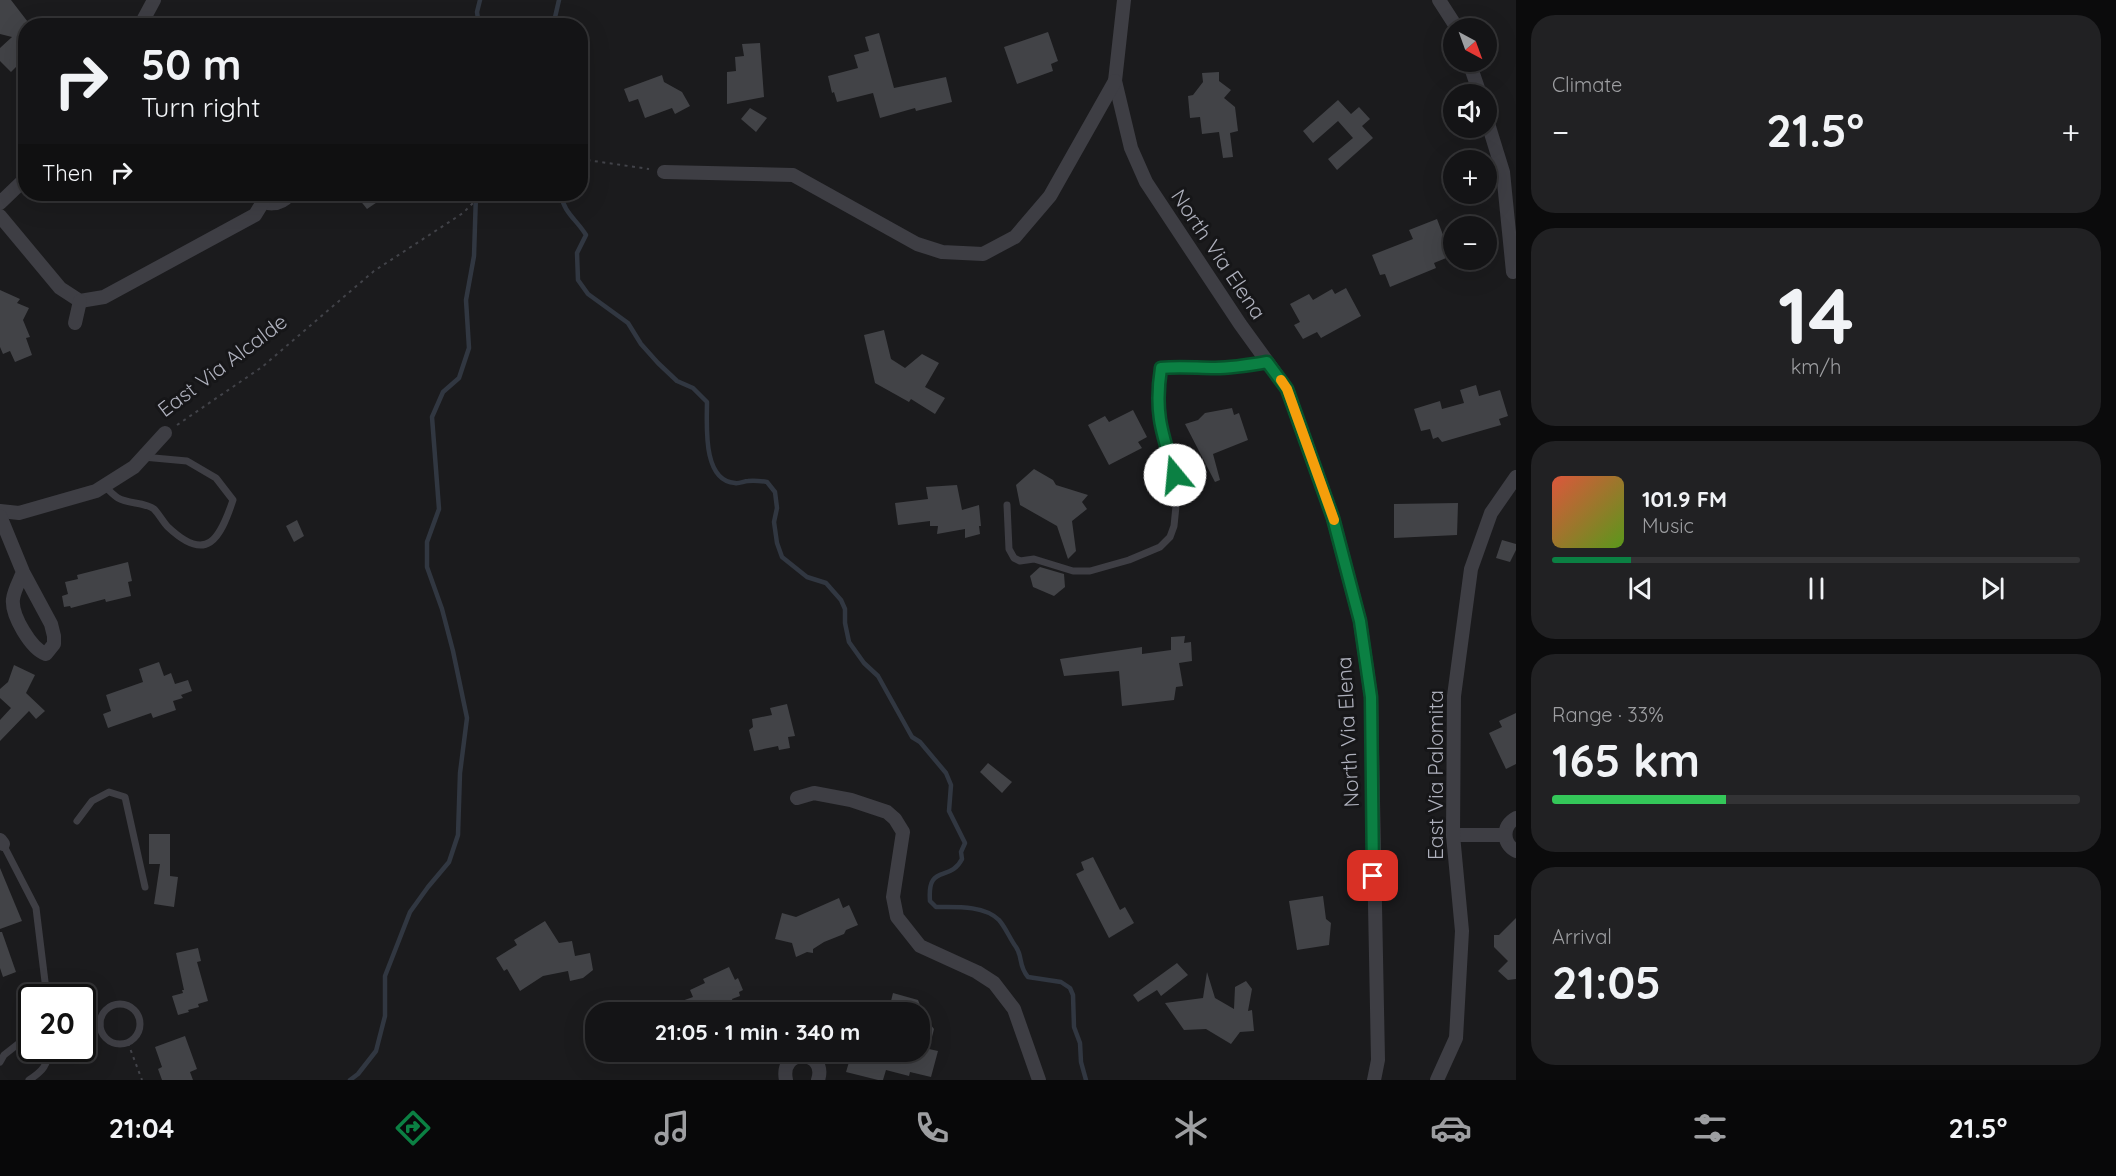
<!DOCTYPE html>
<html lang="en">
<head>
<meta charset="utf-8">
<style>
	body { margin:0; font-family:Quicksand,sans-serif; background:#212123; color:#f1f3f6; height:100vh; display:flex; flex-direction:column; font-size:22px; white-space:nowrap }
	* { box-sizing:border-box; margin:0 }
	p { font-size:20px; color:#9d9ea1 }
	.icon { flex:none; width:33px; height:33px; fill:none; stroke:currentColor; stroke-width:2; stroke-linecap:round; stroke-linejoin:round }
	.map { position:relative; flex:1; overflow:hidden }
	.side { display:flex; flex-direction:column; gap:15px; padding:15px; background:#0b0b0c; width:600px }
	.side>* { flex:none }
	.guide { position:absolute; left:18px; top:18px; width:570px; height:183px; border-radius:24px; box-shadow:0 6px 24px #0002,0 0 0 2px #333335; background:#141416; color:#f1f3f6; overflow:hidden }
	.needle { width:39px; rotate:139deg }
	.fabs { position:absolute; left:1443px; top:18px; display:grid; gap:12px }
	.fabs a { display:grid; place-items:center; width:54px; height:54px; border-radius:50%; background:#141416; box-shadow:0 6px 24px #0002,0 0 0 2px #333335; font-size:30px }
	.speed { position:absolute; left:18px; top:984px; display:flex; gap:12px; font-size:30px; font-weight:700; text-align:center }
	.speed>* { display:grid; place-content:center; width:78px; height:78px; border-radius:50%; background:#141416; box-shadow:0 6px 24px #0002,0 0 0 2px #333335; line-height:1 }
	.speed .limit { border:3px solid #111; border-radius:9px; background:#fff; color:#111 }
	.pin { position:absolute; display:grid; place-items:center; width:51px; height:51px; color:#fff; margin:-26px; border-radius:12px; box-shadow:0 3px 9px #0006 }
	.me { position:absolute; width:66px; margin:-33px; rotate:343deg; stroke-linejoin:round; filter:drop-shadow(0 0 4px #0008) }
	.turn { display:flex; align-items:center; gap:21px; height:126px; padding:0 24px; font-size:27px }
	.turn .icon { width:78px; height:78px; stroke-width:2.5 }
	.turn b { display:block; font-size:42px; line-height:51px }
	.then { display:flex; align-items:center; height:57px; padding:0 24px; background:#0003; gap:12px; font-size:22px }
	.big { font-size:45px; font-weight:700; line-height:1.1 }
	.side .widget { flex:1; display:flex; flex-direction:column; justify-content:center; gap:9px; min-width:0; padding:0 21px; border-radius:24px; background:#212123 }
	.side .dial { align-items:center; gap:0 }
	.dial b { font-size:78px; line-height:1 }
	.song { display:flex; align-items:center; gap:18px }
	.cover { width:72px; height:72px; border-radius:9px; background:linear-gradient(135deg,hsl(10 70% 55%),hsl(90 70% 35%)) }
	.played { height:6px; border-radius:3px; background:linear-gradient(90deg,#0b8043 15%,#333335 15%) }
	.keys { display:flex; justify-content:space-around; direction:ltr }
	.heat { display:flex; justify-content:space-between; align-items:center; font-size:33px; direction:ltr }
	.charge { height:9px; border-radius:4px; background:linear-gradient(90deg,#34c759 33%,#333335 0) }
	.trip { position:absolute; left:585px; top:1002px; width:345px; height:60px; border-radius:24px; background:#141416; box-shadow:0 6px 24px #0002,0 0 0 2px #333335; font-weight:700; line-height:60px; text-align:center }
	.tab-bar { display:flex; height:96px; justify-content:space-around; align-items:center; background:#080809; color:#9d9ea1 }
	.tab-bar .icon { width:42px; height:42px }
	.tab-bar .selected { color:#0b8043 }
	.tab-bar b { font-size:27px; color:#f1f3f6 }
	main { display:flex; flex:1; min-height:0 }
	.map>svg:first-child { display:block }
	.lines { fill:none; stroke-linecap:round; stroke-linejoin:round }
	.stream { stroke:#313741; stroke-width:4.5 }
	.building { fill:#424347 }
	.path { stroke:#424349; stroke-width:2; stroke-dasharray:3 4.5; stroke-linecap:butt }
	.lane { stroke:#3e3e44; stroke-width:7 }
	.street { stroke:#3e3e44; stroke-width:14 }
	.route-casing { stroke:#07532c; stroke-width:15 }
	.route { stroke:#0b8043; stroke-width:10 }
	.slow { stroke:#f59e0b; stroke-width:10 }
	.labels { text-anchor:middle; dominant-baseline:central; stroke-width:6; stroke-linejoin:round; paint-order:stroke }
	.street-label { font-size:21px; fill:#aeb0bc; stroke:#161618 }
</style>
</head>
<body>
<main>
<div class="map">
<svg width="1516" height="1080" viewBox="0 0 1516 1080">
	<rect width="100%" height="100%" fill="#1b1b1d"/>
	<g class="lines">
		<g class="stream">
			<polyline points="479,26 477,12 480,0"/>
			<polyline points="553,26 559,0"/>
			<path d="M561,194C563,212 577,220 586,235L577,253L578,280L588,294L628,323L641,344L658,363L677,381L693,388L707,402C707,424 702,481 735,483C739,484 744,481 748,481C754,480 761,481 767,482L775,492L777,508L774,522L777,543L782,557L807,577L826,583L841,600L845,609V623L849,642L864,663L878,676L912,737L920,742L946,773L951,785L949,811L965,843L961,852L962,859C950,883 927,863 930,901L936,907C955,907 984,905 999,920C1006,928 1010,939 1016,947C1023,957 1018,965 1028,977L1061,982L1070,988L1073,995L1074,1027L1080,1043L1081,1062L1086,1080"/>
			<polyline points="350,1080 358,1074 376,1051 385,1016 385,976 410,912 428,887 449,862 458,835 460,773 467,718 453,651 442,609 427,567 427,542 439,509 432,417 443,392 459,378 469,348 466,300 474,256 476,194"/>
		</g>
	</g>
	<g class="building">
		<polygon points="0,0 11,0 31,26 26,26 26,50 16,58 19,64 11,72 0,61 0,48 12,37 0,34"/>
		<polygon points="1048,32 1058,61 1051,64 1053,71 1017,84 1004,47"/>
		<polygon points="879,33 894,88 946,77 952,102 916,111 915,108 880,118 873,93 837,102 834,92 832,93 828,76 858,68 854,55 869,51 865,37"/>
		<polygon points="760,43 764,97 727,104 727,72 736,71 735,57 744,56 742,44"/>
		<polygon points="1219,72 1219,81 1231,90 1224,98 1235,107 1238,131 1230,133 1233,157 1223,158 1219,132 1202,134 1200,117 1190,118 1188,96 1193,95 1203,82 1202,73"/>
		<polygon points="662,75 664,82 682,92 690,106 675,114 672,108 645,118 638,99 629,102 624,89"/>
		<polygon points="1338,100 1351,114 1359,107 1370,119 1362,126 1373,138 1337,170 1328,159 1353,138 1338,121 1313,143 1303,131"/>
		<polygon points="750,108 767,118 756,132 741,119"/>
		<polygon points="355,194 389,194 367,209"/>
		<polygon points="1437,219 1451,256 1434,263 1436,268 1390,287 1385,274 1380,275 1372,255 1413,239 1409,230"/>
		<polygon points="1346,288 1361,316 1321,338 1317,332 1303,339 1294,325 1300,322 1290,304 1309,294 1313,300 1332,289 1335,294"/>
		<polygon points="0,290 20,299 17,303 29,308 23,320 30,337 26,338 32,355 15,362 10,351 3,354 0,347"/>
		<polygon points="884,330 891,359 905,368 922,354 939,363 925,387 945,398 935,414 911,399 909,402 875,383 864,335"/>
		<polygon points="1476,385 1479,396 1500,390 1508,416 1499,419 1501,425 1442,442 1438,437 1433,439 1430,429 1421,431 1414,409 1440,401 1442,409 1464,403 1460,390"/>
		<polygon points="1232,408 1234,415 1239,413 1248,440 1213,454 1220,480 1215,482 1185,424 1198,420 1205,413"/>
		<polygon points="1133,410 1147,437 1138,442 1142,448 1109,465 1088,425 1105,416 1109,422"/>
		<polygon points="1034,469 1053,480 1056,485 1088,495 1082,502 1087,509 1072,521 1076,551 1068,559 1057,526 1020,505 1016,485"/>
		<polygon points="957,485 962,510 979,505 981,526 979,526 980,534 965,538 965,529 937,534 938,526 930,526 930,521 898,525 895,503 928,499 926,487"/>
		<polygon points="1458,503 1457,535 1394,538 1394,504"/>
		<polygon points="297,520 304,536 294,542 286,526"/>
		<polygon points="1502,540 1516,544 1516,550 1510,562 1496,558"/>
		<polygon points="128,562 132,581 128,582 131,596 106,602 105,599 71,608 70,606 64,607 62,596 68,594 65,582 78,579 77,575"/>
		<polygon points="1040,567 1064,574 1065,587 1054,596 1033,587 1030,576"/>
		<polygon points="1185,636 1184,643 1191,642 1192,661 1179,663 1183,686 1176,687 1174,700 1122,706 1119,671 1064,676 1060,659 1142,647 1142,654 1171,650 1171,637"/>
		<polygon points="159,662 164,676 171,673 175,684 188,680 192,691 181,695 183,698 173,701 176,710 153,718 151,713 108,728 103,714 111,711 106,695 143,682 139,669"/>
		<polygon points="14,665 35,675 26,693 45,711 36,719 29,711 0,741 0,720 11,708 0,698 0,689 8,682"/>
		<polygon points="787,704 795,736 788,737 790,748 779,750 778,746 754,751 749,730 753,727 752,719 772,715 770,708"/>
		<polygon points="1516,713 1516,764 1506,769 1489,733 1502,727 1499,721"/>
		<polygon points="988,763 1012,782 1002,793 980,772"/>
		<polygon points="149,834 170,834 170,876 178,877 174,907 154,904 160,864 149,864"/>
		<polygon points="1093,857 1120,910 1125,907 1134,923 1109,938 1076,874 1084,870 1081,862"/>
		<polygon points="0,868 22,921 0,929"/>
		<polygon points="1323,896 1326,919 1331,923 1329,945 1297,950 1289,901"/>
		<polygon points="839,898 843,908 849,905 858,925 846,930 844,934 824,942 813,949 813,953 807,952 796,957 792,943 775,939 782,913 796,917"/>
		<polygon points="1516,918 1516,979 1508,980 1498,971 1508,961 1494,947 1494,935 1499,935"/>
		<polygon points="545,921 559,943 572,941 575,956 590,953 593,970 583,978 570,981 568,971 543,976 520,991 507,969 504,971 496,958 517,945 514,940"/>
		<polygon points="0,932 2,932 16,972 3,977 0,968"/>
		<polygon points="198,948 201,961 197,962 208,1001 198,1004 199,1007 188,1010 189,1012 178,1015 172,996 183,993 182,990 184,990 176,953"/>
		<polygon points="1177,963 1188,975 1161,996 1157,990 1138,1002 1133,995"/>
		<polygon points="729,967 735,980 738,978 743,990 739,992 740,996 732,999 733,1002 721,1007 719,1012 676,1012 679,1002 693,997 690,990 705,983 703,979"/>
		<polygon points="1207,972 1215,998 1234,1009 1235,987 1246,981 1252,989 1248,1011 1252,1010 1254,1031 1240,1032 1231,1044 1206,1029 1184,1030 1165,1003 1203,998"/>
		<polygon points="893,993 918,1000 920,1005 919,1012 903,1012 889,1009"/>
		<polygon points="920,1011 934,1029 929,1049 938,1051 931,1077 910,1072 909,1076 886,1070 883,1080 878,1080 846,1072 852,1052 920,1052"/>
		<polygon points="185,1036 197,1069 190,1072 193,1080 162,1080 158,1069 162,1067 155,1047"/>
	</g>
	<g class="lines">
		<g class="path">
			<polyline points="580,159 649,169"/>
			<polyline points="177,425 262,367 374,271 463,213 482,194"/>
			<polyline points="128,1043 142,1080"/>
		</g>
		<g class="lane">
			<path d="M104,486C109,490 113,495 118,498C128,504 145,502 154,509C159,514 163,522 168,527C207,564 220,539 233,500L216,478L187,461L143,457"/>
			<polyline points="1007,505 1009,549 1014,558 1020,561 1034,559 1073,571 1090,571 1129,560 1160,547 1170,537 1174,526 1176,506 1175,475 1160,427 1157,405 1161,368 1185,366 1214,368 1267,362"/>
			<polyline points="77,821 92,801 109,792 125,797 145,887"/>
			<polyline points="3,844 36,908 47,998"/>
			<circle cx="120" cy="1024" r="20"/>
			<polyline points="82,1023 100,1024"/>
			<polyline points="0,1062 4,1055 32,1033"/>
			<path d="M29,1080C43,1071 48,1065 49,1048"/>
		</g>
		<g class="street">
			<polyline points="1124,0 1115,81 1131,148 1146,182 1240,324 1287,389 1333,518 1360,621 1371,697 1378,1060 1374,1080"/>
			<polyline points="1439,0 1457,28"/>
			<polyline points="140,26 154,0"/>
			<polyline points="1469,62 1480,94"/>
			<polyline points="1486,117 1503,172 1513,272"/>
			<polyline points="664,172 793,175 917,244 942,252 983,254 1015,237 1050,196 1115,81"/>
			<path d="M255,194C265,207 280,206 290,194"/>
			<polyline points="0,203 26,178"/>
			<polyline points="0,216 60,288 80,301 104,297 255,215 263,202"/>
			<polyline points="75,323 80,301"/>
			<polyline points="0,511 19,513 96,491 134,467 165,433"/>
			<path d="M0,516L23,572L51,624L54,636V644L46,654C31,649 11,615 13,599C14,590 20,580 23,572"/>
			<polyline points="797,798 814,793 851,800 887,812 895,819 903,832 893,897 897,917 920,946 977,972 994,983 1014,1009 1039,1080"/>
			<path d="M1516,818C1502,826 1502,843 1516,851"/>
			<polyline points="1453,835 1505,835"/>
			<polyline points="0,840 3,844"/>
			<path d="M786,1080C779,1047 828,1050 818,1080"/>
			<polyline points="1437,1080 1456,1038 1462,931 1453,835 1454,696 1471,569 1491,513 1516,477"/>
		</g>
	</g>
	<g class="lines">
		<g class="route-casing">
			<path id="route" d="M1175,475C1162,433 1154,413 1161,368C1179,366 1197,368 1215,368C1232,368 1250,365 1267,362L1287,389L1333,518L1360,621L1371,697L1373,876"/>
		</g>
		<use href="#route" class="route"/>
		<polyline class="slow" points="1281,380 1287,389 1334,520"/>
	</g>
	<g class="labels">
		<g class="street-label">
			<text transform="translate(1219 254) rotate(56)">North Via Elena</text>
			<text transform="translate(222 365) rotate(-37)">East Via Alcalde</text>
			<text transform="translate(1347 732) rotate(-93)">North Via Elena</text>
			<text transform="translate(1435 775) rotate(-90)">East Via Palomita</text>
		</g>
	</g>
</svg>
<div class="fabs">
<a><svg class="needle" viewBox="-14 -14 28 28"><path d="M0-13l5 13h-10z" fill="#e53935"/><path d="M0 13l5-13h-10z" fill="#9d9ea1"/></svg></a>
<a><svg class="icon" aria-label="sound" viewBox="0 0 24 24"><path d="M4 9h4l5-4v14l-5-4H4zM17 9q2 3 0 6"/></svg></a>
<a>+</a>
<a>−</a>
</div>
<div class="speed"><div class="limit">20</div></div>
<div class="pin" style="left:1373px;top:876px;background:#d93025"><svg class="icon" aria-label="arrive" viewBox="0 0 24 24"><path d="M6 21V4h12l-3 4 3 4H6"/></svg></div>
<svg class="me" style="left:1175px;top:475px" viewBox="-20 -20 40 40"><circle r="19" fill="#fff"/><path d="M0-13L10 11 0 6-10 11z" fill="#0b8043"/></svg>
<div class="trip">21:05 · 1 min · 340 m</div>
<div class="guide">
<div class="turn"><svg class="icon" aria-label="right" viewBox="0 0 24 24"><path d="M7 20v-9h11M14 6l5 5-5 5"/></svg><div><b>50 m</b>Turn right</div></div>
<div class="then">Then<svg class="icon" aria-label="right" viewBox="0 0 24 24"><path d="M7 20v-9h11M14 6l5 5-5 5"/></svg></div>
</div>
</div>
<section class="side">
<div class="widget"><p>Climate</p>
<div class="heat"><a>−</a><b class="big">21.5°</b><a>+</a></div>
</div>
<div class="widget dial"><b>14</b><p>km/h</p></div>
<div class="widget">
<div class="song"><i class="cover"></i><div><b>101.9 FM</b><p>Music</p></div></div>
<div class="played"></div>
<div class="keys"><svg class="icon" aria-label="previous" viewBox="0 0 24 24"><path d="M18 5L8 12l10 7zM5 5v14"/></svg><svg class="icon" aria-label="pause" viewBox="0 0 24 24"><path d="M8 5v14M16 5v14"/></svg><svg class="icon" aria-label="next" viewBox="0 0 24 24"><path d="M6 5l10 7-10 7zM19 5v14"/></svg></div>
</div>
<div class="widget"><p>Range · 33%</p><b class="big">165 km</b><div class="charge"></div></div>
<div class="widget"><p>Arrival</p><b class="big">21:05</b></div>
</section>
</main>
<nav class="tab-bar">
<b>21:04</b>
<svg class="icon selected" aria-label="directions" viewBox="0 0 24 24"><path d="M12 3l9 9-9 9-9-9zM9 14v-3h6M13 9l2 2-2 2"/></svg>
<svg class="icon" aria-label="music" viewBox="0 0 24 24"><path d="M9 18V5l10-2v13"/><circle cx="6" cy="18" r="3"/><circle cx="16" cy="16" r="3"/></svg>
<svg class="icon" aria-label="phone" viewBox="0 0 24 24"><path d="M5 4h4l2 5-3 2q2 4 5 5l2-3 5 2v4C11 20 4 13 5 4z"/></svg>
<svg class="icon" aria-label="climate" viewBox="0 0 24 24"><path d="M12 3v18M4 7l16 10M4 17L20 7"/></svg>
<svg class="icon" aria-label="car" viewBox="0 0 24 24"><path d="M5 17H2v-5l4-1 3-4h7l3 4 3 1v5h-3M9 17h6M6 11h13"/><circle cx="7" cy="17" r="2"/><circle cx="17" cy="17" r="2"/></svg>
<svg class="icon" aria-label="filters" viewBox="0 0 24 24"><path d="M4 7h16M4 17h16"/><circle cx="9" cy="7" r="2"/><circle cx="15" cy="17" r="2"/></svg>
<b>21.5°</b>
</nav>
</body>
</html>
